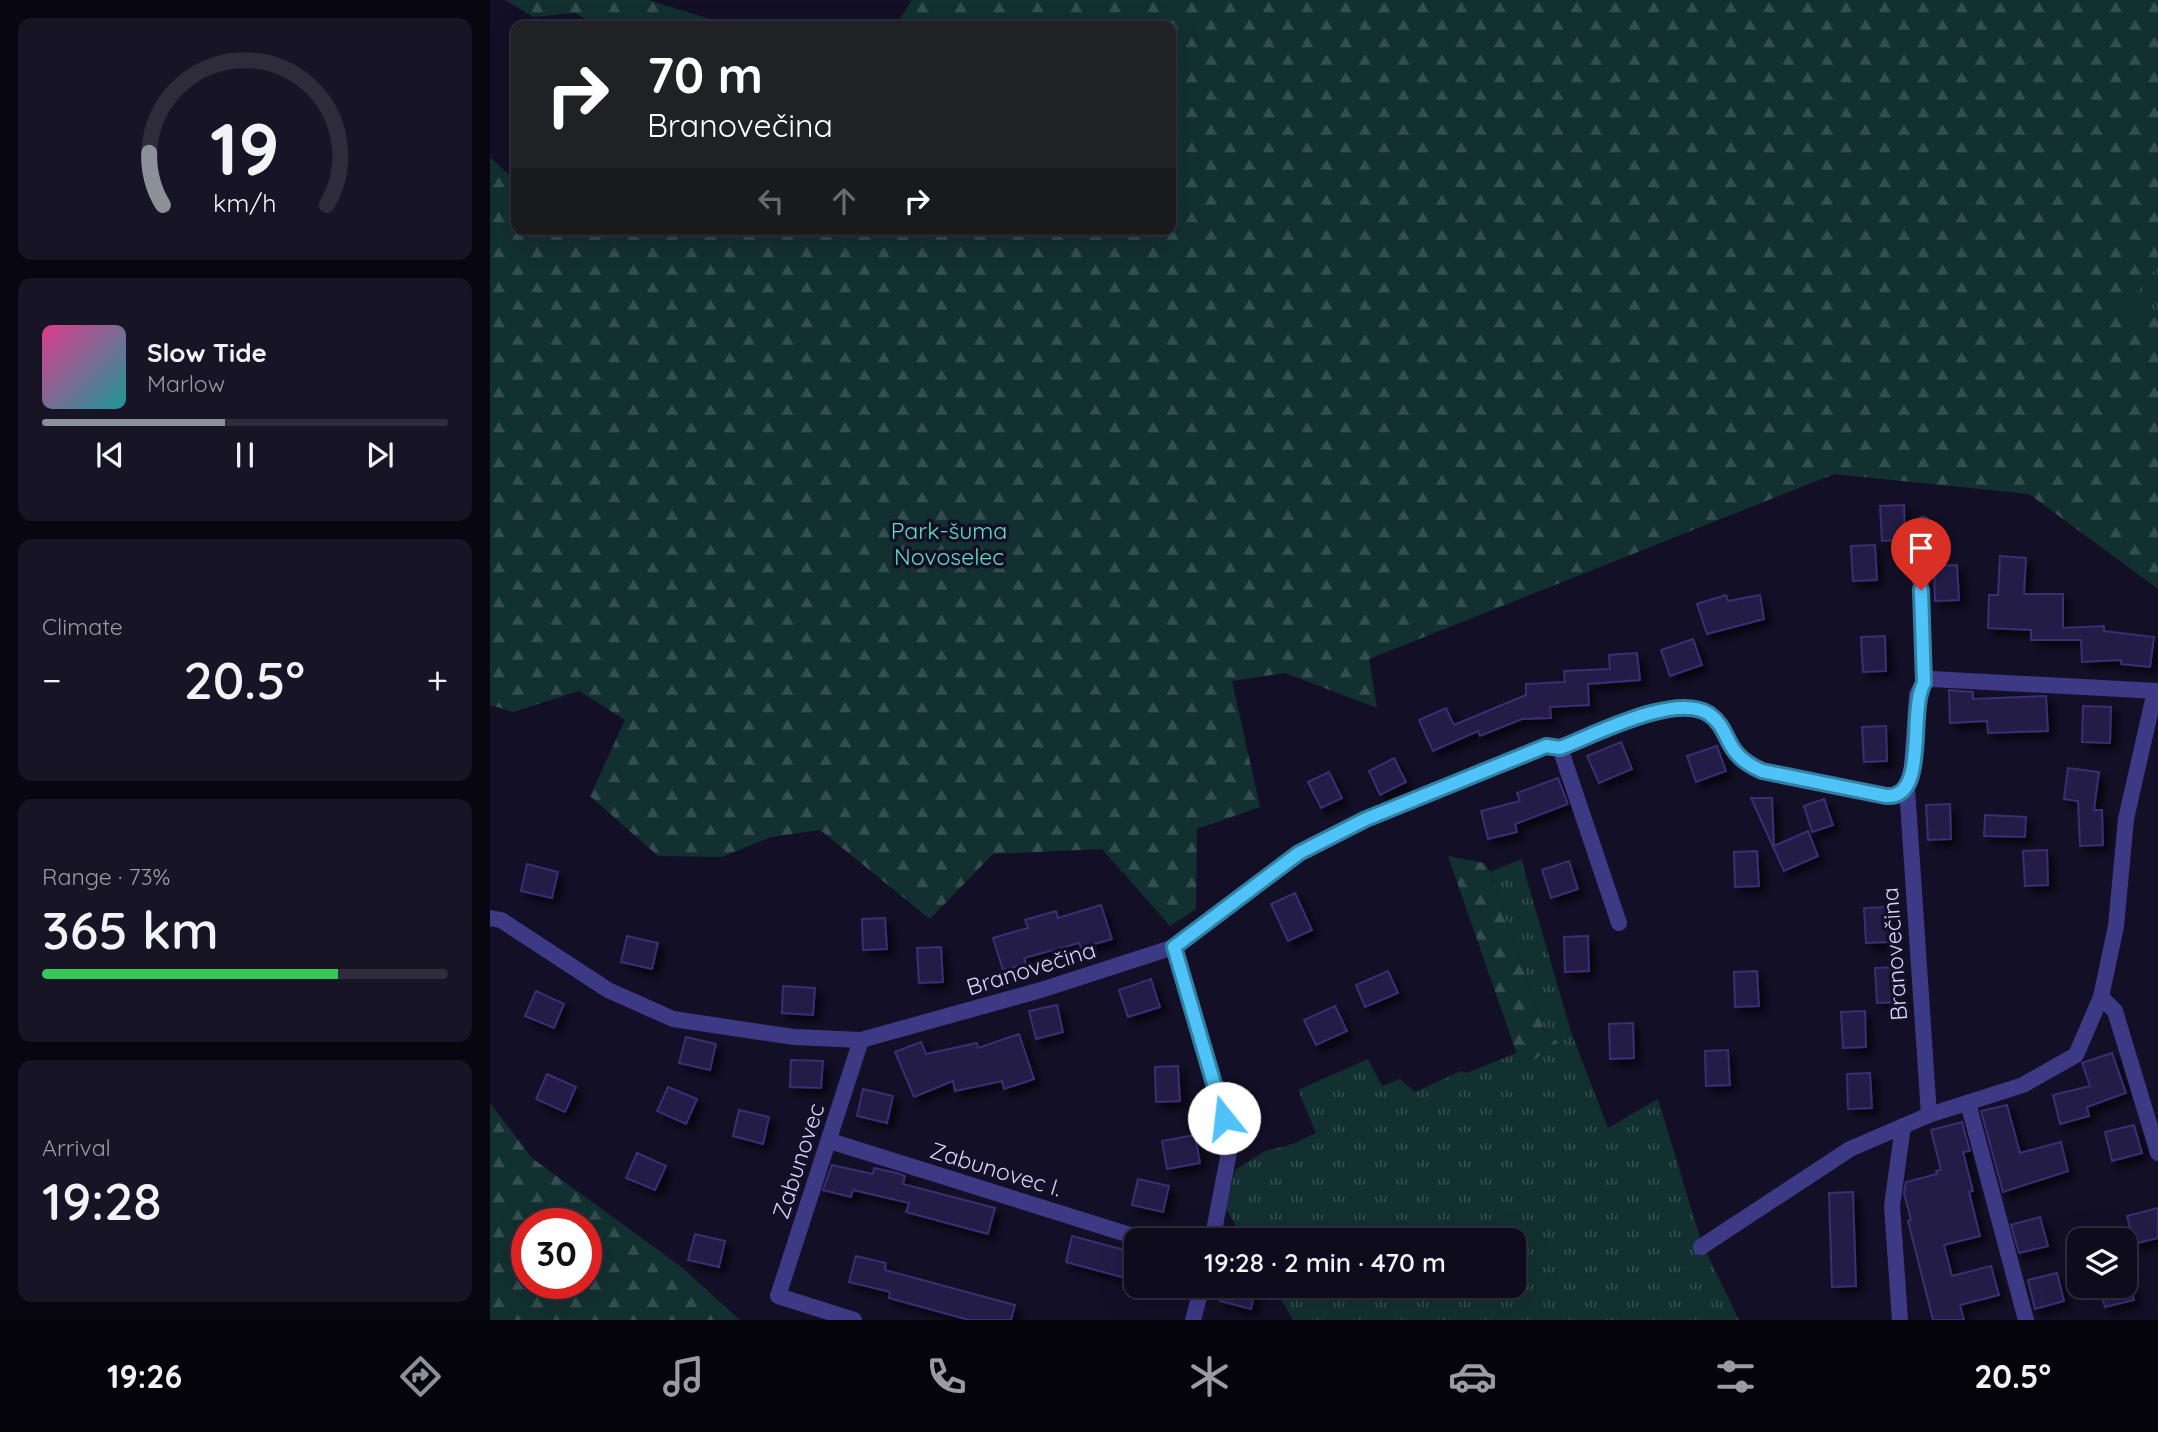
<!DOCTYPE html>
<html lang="en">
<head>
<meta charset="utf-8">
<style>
	body { margin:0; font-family:Quicksand,sans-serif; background:#171425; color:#f1f3f6; height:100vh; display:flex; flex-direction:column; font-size:26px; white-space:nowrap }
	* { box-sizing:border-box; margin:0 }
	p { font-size:23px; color:#9b9ba3 }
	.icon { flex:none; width:38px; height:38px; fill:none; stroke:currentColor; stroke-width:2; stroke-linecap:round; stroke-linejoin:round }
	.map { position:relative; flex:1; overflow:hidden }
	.drawer { display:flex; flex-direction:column; gap:18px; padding:18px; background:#08060f; width:490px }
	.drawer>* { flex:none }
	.guide { position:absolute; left:21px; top:21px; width:665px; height:214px; border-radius:14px; box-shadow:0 7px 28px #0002,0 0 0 2px #2e2b3b; background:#202124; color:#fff; overflow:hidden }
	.buttons { position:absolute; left:1577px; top:1228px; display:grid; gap:14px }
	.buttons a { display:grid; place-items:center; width:70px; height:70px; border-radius:14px; background:#0e0b1c; box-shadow:0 7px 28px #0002,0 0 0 2px #2e2b3b; font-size:35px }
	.speed { position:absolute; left:21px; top:1208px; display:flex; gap:14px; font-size:35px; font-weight:700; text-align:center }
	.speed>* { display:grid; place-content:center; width:91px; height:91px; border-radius:50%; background:#0e0b1c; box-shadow:0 7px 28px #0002,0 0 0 2px #2e2b3b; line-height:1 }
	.speed .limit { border:10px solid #d22; background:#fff; color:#111 }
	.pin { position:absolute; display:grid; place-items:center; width:60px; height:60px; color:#fff; margin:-72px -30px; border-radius:50% 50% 50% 0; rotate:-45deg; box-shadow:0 0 7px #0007 }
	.pin .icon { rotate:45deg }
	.me { position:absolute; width:77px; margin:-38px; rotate:344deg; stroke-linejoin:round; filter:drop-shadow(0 0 5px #0008) }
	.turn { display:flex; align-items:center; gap:24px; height:147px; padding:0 21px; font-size:32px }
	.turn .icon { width:91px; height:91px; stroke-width:2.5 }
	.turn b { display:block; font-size:49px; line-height:60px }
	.lanes { display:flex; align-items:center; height:66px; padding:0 21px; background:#0003; justify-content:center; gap:35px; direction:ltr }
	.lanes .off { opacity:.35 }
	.big { font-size:52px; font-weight:600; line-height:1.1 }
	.drawer .tile { flex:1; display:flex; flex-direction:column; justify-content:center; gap:10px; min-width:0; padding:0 24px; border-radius:14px; background:#171425 }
	.drawer .dial { align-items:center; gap:0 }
	.dial svg { height:182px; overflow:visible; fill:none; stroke:#2e2b3b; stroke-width:7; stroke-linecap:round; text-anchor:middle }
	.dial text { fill:#f1f3f6; stroke:none }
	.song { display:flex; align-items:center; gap:21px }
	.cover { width:84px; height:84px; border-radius:10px; background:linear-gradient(135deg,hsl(330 70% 55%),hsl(180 70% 35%)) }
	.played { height:7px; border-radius:4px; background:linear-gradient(90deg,#8c9099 45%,#2e2b3b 45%) }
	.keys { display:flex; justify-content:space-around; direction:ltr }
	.heat { display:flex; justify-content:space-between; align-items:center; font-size:38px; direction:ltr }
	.charge { height:10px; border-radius:5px; background:linear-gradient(90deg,#34c759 73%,#2e2b3b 0) }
	.trip { position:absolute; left:634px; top:1228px; width:402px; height:70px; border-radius:14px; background:#0e0b1c; box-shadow:0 7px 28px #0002,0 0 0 2px #2e2b3b; font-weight:600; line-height:70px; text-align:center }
	.tabs { display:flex; height:112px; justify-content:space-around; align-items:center; background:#06040b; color:#9b9ba3 }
	.tabs .icon { width:49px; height:49px }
	.tabs .on { color:#8c9099 }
	.tabs b { font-size:32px; color:#f1f3f6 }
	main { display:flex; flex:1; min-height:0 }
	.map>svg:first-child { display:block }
	.grass { fill:url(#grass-tufts) }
	.forest { fill:url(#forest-firs); fill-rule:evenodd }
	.building { fill:#241b47; stroke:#3b2d73; stroke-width:2; filter:url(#shadow) }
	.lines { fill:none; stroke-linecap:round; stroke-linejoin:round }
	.street { stroke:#3d3a85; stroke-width:16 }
	.route-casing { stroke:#337fa1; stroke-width:18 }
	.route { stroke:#4fc3f7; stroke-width:12 }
	.labels { text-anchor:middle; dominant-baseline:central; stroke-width:7; stroke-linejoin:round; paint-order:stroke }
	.park-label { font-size:23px; fill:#5fe0c0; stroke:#130f26 }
	.street-label { font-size:23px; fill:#d9d4ff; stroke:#130f26 }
</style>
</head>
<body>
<main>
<section class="drawer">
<div class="tile dial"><svg viewBox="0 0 100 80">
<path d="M14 69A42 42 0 1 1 86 69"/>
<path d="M14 69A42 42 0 0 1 8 46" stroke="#8c9099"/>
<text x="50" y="56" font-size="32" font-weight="700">19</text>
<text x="50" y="72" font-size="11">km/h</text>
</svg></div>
<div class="tile">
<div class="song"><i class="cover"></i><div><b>Slow Tide</b><p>Marlow</p></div></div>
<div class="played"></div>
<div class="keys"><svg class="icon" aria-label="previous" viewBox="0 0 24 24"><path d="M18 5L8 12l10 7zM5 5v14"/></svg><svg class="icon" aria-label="pause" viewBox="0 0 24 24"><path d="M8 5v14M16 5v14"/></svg><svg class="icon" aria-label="next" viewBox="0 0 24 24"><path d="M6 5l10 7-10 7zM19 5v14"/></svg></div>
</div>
<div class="tile"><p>Climate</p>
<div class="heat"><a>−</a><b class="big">20.5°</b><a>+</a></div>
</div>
<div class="tile"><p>Range · 73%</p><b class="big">365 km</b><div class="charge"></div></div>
<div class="tile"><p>Arrival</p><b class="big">19:28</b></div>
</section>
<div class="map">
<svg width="1668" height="1320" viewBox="0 0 1668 1320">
	<defs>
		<pattern id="grass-tufts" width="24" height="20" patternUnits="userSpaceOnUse" patternTransform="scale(1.75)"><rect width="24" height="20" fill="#12302f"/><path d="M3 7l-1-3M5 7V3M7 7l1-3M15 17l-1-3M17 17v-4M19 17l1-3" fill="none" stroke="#344d4e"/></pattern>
		<pattern id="forest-firs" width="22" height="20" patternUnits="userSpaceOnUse" patternTransform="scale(1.75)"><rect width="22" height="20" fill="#12302f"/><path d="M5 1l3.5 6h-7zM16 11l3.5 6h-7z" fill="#344d4e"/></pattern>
		<filter id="shadow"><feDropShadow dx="6" dy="6" stdDeviation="3.5" flood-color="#0009"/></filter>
	</defs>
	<rect width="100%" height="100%" fill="#130f26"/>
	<g class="grass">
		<polygon points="1668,265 1668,312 1631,310"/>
		<polygon points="1031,859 1081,1032 1118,1128 1168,1099 1211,1241 1249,1320 803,1320 783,1286 1024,1286 1024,1241 755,1241 736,1209 745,1170 775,1151 803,1144 826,1133 808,1090 878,1059 892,1086 910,1079 925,1092 971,1071 977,1073 1026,1053 1032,1068 1067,1042 1055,1033 1000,872"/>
	</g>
	<g class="forest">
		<polygon points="15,0 158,0 243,26 107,26 85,13 43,17"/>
		<polygon points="422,0 1668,0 1668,265 1632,309 1668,312 1668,589 1539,494 1344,474 879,659 887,708 795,673 742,681 770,807 707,829 706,909 680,926 612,849 503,854 440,919 330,830 281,837 232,857 168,856 100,796 135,720 89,691 23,712 0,705 0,157 18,174 26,177 26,229 681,229 681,26 405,26"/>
		<polygon points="958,856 994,863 1000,872 1055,1033 1068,1042 1032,1069"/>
		<path d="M0,1103L42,1158L190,1266L250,1320H0ZM96,1223V1283H37V1223Z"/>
	</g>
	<g class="building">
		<polygon points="1414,505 1415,540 1392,541 1390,506"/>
		<polygon points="1385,545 1387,580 1363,581 1361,546"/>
		<polygon points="1510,556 1536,558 1534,594 1573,594 1573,628 1614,626 1614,631 1664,637 1660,667 1631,664 1631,660 1592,662 1591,640 1541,640 1541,630 1498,628 1499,595 1508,595"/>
		<polygon points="1467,565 1469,600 1445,601 1444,566"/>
		<polygon points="1236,595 1238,601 1270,595 1274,619 1217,634 1207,604"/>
		<polygon points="1395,636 1396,671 1373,672 1371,637"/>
		<polygon points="1203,639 1212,665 1180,676 1171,650"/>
		<polygon points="1147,653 1150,680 1098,684 1099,705 1060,707 1061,718 1032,719 990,736 988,731 943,751 929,720 956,708 964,725 1036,695 1036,684 1075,682 1074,671 1120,669 1119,655"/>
		<polygon points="1459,690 1483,692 1483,699 1556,696 1558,731 1498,733 1497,721 1460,723"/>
		<polygon points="1593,706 1621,707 1620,743 1592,742"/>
		<polygon points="1396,726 1397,761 1374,762 1372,727"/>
		<polygon points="1131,742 1142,769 1109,783 1097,756"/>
		<polygon points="1227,746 1236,771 1206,782 1197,756"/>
		<polygon points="904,758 916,782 890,795 879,771"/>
		<polygon points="1578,768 1609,772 1604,810 1612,810 1613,845 1590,846 1588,801 1574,799"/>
		<polygon points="839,772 852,798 831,808 818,782"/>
		<polygon points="1068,778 1078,804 1025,824 1027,832 998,839 991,811 1030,801 1027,793"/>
		<polygon points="1261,798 1282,798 1284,846 1318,831 1328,856 1294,871"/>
		<polygon points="1334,799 1343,825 1322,832 1314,806"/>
		<polygon points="1460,804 1461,839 1438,840 1436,805"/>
		<polygon points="1495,815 1536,817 1535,837 1494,836"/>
		<polygon points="1557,850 1558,885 1535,886 1533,851"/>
		<polygon points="1267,851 1269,886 1245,887 1244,852"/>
		<polygon points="1079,861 1088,889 1061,898 1052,870"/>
		<polygon points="37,864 68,872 62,898 31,891"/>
		<polygon points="805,893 822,930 798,941 781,904"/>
		<polygon points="611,905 622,939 591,948 589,943 534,958 536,964 513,970 503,938 538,928 535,920 566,911 568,918"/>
		<polygon points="1398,907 1399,942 1376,943 1374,908"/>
		<polygon points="395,918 397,949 373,950 372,919"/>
		<polygon points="137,936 168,943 162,969 131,962"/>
		<polygon points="1098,936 1099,971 1075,972 1074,937"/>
		<polygon points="451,947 453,982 429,983 427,948"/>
		<polygon points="1409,967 1410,1002 1387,1003 1385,968"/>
		<polygon points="898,971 908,993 875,1007 866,985"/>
		<polygon points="1267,971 1269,1006 1245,1007 1244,972"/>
		<polygon points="661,979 670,1007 638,1017 629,990"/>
		<polygon points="293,986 325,988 323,1015 292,1013"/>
		<polygon points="46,991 74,1004 64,1028 35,1016"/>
		<polygon points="567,1005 573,1032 546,1039 539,1011"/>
		<polygon points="845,1006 857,1031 826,1045 814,1020"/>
		<polygon points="1375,1011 1376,1047 1353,1048 1351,1012"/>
		<polygon points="1143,1023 1144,1058 1120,1059 1119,1024"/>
		<polygon points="529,1034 544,1079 514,1089 512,1081 465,1091 463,1081 424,1097 405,1052 431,1042 436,1054 487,1043 488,1048"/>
		<polygon points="196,1037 226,1044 220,1070 189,1063"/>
		<polygon points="1238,1050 1240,1085 1216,1086 1215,1051"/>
		<polygon points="1622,1053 1636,1093 1597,1107 1599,1116 1570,1124 1563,1095 1600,1086 1592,1063"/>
		<polygon points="301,1060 333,1061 331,1088 300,1087"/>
		<polygon points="688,1066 690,1101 666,1102 665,1067"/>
		<polygon points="1380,1073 1382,1108 1358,1109 1357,1074"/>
		<polygon points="57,1074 86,1087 75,1112 46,1099"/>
		<polygon points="178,1087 207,1099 196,1124 167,1111"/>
		<polygon points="373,1089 403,1096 397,1123 367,1116"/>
		<polygon points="1517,1105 1530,1153 1571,1142 1578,1171 1513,1192 1491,1111"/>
		<polygon points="249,1110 279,1117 273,1144 243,1136"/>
		<polygon points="1472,1122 1480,1151 1473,1152 1483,1191 1479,1192 1490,1236 1454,1245 1462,1276 1501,1266 1509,1295 1470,1305 1474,1320 1443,1320 1418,1221 1421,1220 1414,1193 1416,1182 1447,1174 1446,1171 1451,1170 1441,1130"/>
		<polygon points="1644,1125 1652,1153 1622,1161 1615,1132"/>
		<polygon points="705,1135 710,1163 677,1169 672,1141"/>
		<polygon points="147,1153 176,1166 165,1190 136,1178"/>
		<polygon points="342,1165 383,1174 384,1168 407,1173 415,1176 413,1184 505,1208 498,1234 416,1212 419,1203 363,1190 361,1197 333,1190"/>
		<polygon points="648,1179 679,1186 673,1212 642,1205"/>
		<polygon points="1363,1192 1366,1286 1342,1287 1339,1193"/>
		<polygon points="1668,1208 1668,1238 1644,1244 1637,1216"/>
		<polygon points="1550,1217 1558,1246 1529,1253 1521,1225"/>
		<polygon points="205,1234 235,1241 229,1267 198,1260"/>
		<polygon points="582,1236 646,1253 646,1281 576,1262"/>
		<polygon points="366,1256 396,1263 395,1270 525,1305 521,1320 479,1320 399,1298 400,1292 359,1282"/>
		<polygon points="1567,1273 1574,1301 1545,1309 1538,1280"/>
		<polygon points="733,1286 766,1286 761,1309 730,1301"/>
		<polygon points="1609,1286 1641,1286 1644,1300 1615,1307"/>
	</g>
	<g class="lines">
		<g class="street">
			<polyline points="1433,524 1430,566 1434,683"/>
			<polyline points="1070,748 1129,923"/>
			<polyline points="1417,788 1439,1115"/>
			<path d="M0,918L11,920L118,990L183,1019L304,1037L371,1040L551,990L684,947L809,853L876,819L1056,746L1070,748C1104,735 1186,692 1219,714C1243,731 1231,753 1272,771L1402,796L1417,788L1421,779L1427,694L1434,683L1441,679L1668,691"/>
			<polyline points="684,947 741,1142 722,1241"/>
			<polyline points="1611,997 1625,1011 1668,1153"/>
			<polyline points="1478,1103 1536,1320"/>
			<polyline points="340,1141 659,1241"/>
			<polyline points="1211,1247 1360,1149 1439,1115 1533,1085 1586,1055 1611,997 1626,926 1636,819 1665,691"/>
			<polyline points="364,1320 288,1296 371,1040"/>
			<polyline points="703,1320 712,1286"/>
			<polyline points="1410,1320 1402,1206 1413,1126"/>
		</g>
	</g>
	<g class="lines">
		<g class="route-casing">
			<path id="route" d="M734,1118L684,947L809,853L876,819L1056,746L1070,748C1104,735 1186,692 1219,714C1243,731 1231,753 1272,771L1396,796C1439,799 1418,710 1434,683L1431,590"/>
		</g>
		<use href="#route" class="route"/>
	</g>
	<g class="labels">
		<g class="park-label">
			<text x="459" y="530">Park-šuma<tspan x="459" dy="26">Novoselec</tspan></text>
		</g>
		<g class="street-label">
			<text transform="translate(1404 954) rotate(-94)">Branovečina</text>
			<text transform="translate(541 968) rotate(-17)">Branovečina</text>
			<text transform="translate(308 1161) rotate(-72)">Zabunovec</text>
			<text transform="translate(506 1169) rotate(17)">Zabunovec I.</text>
		</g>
	</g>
</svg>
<div class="buttons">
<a><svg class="icon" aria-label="layers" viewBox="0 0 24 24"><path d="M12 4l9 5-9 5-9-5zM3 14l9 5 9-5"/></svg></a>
</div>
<div class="speed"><div class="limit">30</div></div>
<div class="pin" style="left:1431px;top:590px;background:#d93025"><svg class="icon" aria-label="arrive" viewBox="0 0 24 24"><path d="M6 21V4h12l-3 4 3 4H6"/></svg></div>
<svg class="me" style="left:734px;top:1118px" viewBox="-20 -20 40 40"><circle r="19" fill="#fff"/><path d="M0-13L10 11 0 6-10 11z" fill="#4fc3f7"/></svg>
<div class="trip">19:28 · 2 min · 470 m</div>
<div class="guide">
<div class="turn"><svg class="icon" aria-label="right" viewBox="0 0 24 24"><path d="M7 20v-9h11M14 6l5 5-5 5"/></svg><div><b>70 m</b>Branovečina</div></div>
<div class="lanes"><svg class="icon off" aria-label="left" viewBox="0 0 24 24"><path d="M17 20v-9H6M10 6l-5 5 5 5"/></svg><svg class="icon off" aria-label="ahead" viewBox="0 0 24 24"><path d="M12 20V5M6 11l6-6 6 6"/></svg><svg class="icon" aria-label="right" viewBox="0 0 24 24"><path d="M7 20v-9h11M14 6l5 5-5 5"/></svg></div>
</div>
</div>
</main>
<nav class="tabs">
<b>19:26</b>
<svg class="icon on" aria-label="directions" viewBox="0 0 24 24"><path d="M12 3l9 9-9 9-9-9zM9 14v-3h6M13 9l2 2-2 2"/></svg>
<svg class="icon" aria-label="music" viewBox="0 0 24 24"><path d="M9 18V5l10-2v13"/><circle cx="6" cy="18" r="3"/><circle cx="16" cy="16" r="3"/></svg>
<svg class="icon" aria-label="phone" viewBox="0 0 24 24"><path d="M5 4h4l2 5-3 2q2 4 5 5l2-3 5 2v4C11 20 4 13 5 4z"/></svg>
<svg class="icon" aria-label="climate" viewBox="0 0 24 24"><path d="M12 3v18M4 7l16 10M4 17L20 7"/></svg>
<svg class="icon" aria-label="car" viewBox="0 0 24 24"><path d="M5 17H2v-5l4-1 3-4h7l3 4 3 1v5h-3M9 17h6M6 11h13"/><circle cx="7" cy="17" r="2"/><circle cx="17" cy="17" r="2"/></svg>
<svg class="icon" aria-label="filters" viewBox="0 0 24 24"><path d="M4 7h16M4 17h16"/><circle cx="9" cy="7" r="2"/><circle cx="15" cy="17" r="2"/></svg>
<b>20.5°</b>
</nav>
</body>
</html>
